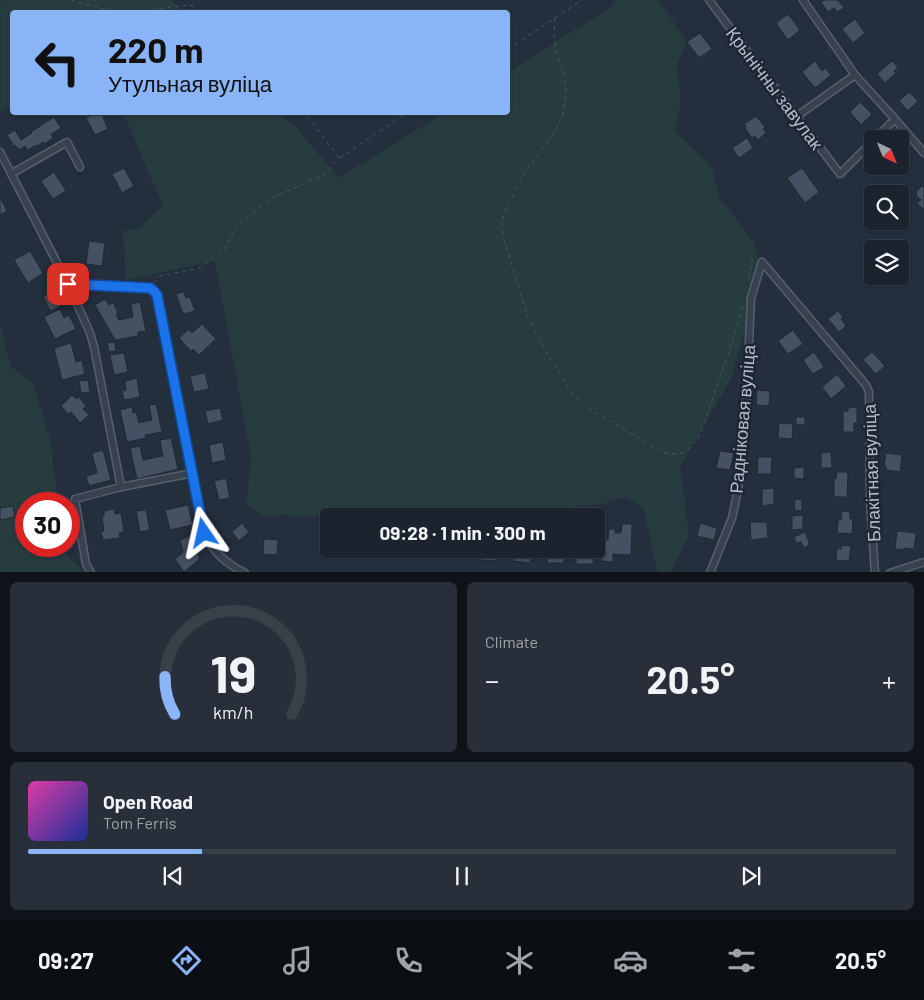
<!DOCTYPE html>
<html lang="en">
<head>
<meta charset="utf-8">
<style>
	body { margin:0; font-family:Barlow,sans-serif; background:#282f3a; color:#f1f3f6; height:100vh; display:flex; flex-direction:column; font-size:19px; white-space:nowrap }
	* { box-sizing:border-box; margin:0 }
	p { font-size:16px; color:#a0a4aa }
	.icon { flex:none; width:28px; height:28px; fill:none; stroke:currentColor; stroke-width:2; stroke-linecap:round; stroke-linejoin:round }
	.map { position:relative; height:572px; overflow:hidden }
	.details { display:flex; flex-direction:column; gap:10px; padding:10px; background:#0f1319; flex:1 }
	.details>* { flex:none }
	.guide { position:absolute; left:10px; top:10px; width:500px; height:105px; border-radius:5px; box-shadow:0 1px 4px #0004,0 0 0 1px #39404a; background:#8ab4f8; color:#111; overflow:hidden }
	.needle { width:32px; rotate:137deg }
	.tools { position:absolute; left:864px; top:130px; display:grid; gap:10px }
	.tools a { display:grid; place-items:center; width:45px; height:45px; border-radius:5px; background:#1b232e; box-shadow:0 1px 4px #0004,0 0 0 1px #39404a; font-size:25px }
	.speed { position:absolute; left:15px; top:492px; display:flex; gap:10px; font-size:25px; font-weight:700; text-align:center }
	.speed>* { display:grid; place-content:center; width:65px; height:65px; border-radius:50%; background:#1b232e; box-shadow:0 1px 4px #0004,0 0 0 1px #39404a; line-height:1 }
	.speed .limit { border:8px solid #d22; background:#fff; color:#111 }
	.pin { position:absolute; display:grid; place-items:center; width:42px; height:42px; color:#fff; margin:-21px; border-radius:10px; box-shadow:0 2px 8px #0006 }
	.me { position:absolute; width:55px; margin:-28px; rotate:349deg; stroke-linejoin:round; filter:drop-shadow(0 0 4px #0008) }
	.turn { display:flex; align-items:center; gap:18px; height:105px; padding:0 15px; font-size:22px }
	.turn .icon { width:65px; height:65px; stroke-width:2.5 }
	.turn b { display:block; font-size:35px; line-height:42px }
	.big { font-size:38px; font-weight:700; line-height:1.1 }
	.details .tile { flex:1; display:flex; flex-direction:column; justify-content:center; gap:8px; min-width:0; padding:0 18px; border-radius:8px; background:#282f3a }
	.details .dial { align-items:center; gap:0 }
	.dial svg { height:130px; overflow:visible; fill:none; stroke:#39404a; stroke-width:7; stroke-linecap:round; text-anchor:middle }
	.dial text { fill:#f1f3f6; stroke:none }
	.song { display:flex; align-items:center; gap:15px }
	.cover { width:60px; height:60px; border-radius:8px; background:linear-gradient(135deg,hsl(320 70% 55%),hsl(230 70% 35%)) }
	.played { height:5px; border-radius:2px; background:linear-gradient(90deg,#8ab4f8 20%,#39404a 20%) }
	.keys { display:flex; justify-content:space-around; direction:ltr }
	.heat { display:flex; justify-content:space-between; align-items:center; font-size:28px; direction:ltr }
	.details .tiles { flex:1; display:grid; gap:10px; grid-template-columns:1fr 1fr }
	.tile:last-child { grid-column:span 2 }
	.trip { position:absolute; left:320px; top:508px; width:285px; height:50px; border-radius:5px; background:#1b232e; box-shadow:0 1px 4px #0004,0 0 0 1px #39404a; font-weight:700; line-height:50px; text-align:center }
	.tabs { display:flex; height:80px; justify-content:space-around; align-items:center; background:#0b0e12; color:#a0a4aa }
	.tabs .icon { width:35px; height:35px }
	.tabs .active { color:#8ab4f8 }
	.tabs b { font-size:22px; color:#f1f3f6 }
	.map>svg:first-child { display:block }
	.green { fill:#263c3f }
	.building { fill:#455162; stroke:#1f2835 }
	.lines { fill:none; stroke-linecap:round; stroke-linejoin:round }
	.minor-casing { stroke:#565f6c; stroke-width:9 }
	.path { stroke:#44595c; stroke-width:1; stroke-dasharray:4 4; stroke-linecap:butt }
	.minor { stroke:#38414e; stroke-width:6 }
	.route-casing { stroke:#114b97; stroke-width:12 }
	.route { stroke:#1a73e8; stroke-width:9 }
	.labels { text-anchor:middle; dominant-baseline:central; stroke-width:5; stroke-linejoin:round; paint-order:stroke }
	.street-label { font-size:18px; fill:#b4bcc9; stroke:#1d2633 }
</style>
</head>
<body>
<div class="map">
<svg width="924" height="573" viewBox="0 0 924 573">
	<rect width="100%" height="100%" fill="#242f3e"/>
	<g class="green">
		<polygon points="10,0 172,0 182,12 12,12 12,106 0,112 0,1"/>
		<polygon points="616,0 660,0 660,2 687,42 677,64 681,101 675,132 711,165 719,196 754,243 762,271 731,379 680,466 689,535 671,572 658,572 643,508 625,497 603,504 471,516 329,516 281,515 266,517 246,505 251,457 215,261 126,280 123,231 141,227 163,206 123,113 275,113 293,124 339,178 444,113 508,112 508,72 611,7"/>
		<polygon points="0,323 10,366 33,383 51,443 58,504 26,504 26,546 64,546 65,554 84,572 0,572"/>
	</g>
	<g class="building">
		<polygon points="825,0 838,0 844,8 837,12 834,8 828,12 821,2"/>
		<polygon points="788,14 800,30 788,40 776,23"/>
		<polygon points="855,19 865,33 853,43 842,29"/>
		<polygon points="700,33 712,49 699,58 687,42"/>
		<polygon points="815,61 822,71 825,68 831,75 815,88 802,72"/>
		<polygon points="892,61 898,67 894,71 896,73 885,83 877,74"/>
		<polygon points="909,92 918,101 908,111 899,101"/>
		<polygon points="860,102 872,114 861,125 850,112"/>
		<polygon points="98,112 101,112 108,129 95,135 86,118"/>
		<polygon points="756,116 765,127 763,129 766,133 758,140 755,136 752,138 745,128 746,126 744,124"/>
		<polygon points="54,117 61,128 51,134 53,138 44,144 43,142 37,146 36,145 28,150 25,146 19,150 15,145 14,146 7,135 15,130 21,140 32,133 31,132"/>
		<polygon points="747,138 753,148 739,158 732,148"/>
		<polygon points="124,168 134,186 122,193 112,174"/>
		<polygon points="802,168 819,192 805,203 787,178"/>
		<polygon points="54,172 66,191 53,199 41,181"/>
		<polygon points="922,186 924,188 924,210 917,203 921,200 916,195 917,193 916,192"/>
		<polygon points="0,197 7,211 0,215"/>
		<polygon points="89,241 105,243 102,266 86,264"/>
		<polygon points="30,251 43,273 28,283 14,260"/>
		<polygon points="54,291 61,306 50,311 43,296"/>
		<polygon points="184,292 186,298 190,297 195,311 183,314 176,294"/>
		<polygon points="105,299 109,305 113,302 118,313 116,314 119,320 133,317 131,304 140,302 146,331 138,332 138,336 115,340 95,305"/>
		<polygon points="60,309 64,318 69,315 76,329 55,339 44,317"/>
		<polygon points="838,311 843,317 841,319 846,326 839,332 828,319"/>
		<polygon points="202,324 216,339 199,355 193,349 191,351 179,338 189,329 192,333"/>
		<polygon points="793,330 803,344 788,354 778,341"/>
		<polygon points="115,342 116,351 109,352 107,343"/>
		<polygon points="71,343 76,362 82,360 85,374 62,380 54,348"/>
		<polygon points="814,352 824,367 813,374 803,360"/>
		<polygon points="872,352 885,366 876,374 863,360"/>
		<polygon points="124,353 128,372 114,375 110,355"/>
		<polygon points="205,373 209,389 194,392 190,376"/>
		<polygon points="837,374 846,386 831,399 822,387"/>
		<polygon points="137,378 140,397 124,400 122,391 126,390 125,381"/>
		<polygon points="88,380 90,392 81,393 79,381"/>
		<polygon points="757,390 770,391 769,406 756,405"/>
		<polygon points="72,395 76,399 79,397 86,406 83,409 89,415 80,423 71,412 68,414 61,406"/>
		<polygon points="156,404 162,432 145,435 146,438 127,442 120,410 132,407 133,413 136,412 139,423 152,420 149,405"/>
		<polygon points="857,407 857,423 854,423 854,432 843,432 843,411 848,411 848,408"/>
		<polygon points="220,408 223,420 208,424 205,411"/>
		<rect x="796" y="417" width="9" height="8"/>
		<polygon points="779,423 793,424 792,439 778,438"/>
		<polygon points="171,438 178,469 137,479 130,448 140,446 143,460 163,456 160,440"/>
		<polygon points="223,442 226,460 212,463 209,445"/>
		<polygon points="103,450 111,480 89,486 86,476 97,473 92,453"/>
		<polygon points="720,451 734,453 730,470 716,468"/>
		<polygon points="831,452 832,468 821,468 821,453"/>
		<polygon points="886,453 902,455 900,472 886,470 886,466 884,466"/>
		<polygon points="758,457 772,457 771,474 757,474"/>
		<polygon points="804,467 804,479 794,478 794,468"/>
		<polygon points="837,472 848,472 847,497 834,497 834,479 836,479"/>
		<polygon points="226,478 230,498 219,500 214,481"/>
		<polygon points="774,488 774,504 762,506 762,489"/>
		<polygon points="795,499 802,500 802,511 794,510"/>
		<polygon points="188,505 193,525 170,530 165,510"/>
		<polygon points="13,506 15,517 0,520 0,508"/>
		<polygon points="114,509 115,514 121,513 124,532 119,533 120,538 103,540 101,531 104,531 102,517 104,516 104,511"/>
		<polygon points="146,510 150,530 140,532 136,511"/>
		<polygon points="842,511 850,512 850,519 853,519 852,534 837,533 838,520 841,520"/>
		<polygon points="803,515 803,529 792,530 792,516"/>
		<polygon points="750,522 767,522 768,538 751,540"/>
		<polygon points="242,523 249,532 239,541 232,532"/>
		<polygon points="700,523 717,528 714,540 697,536"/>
		<polygon points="622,524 632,524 631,555 613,554 613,562 601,561 602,540 608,540 609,529 615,529 615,533 621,533"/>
		<polygon points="897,531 916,533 914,549 904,548 904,550 895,549"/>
		<polygon points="805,532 810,545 804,548 801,542 796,543 794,537"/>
		<polygon points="190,536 200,559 184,572 175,559 183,552 180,540"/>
		<polygon points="264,539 278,540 277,555 263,554"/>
		<polygon points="842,545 851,546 849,561 836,560 837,548 841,549"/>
		<rect x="377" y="549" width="15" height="4"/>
		<rect x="404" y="549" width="15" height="6"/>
		<polygon points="440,549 457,549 457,555 440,556"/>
		<polygon points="481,549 497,549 496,561 480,560"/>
		<polygon points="514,549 531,549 530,563 513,561"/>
		<polygon points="548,549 564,549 564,563 547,563"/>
		<polygon points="576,549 594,549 593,564 576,564"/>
	</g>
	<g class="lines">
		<g class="minor-casing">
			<g id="minor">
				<polyline points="709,0 840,174 872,142"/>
				<polyline points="803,0 855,75 895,119 924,153"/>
				<polyline points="797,116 855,75"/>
				<polyline points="875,139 895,119"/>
				<polyline points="0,152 68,284 90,333 94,347 121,487 75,499 86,564 91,573"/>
				<polyline points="11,174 67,142 80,167"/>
				<polyline points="762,262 866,385 869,392 870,501 875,573"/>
				<path d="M68,284L149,288L157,295L204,533C212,552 227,564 245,573"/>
				<polyline points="121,487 193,473"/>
				<polyline points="710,573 732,518 738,490 746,406 751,298 762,262"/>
				<polyline points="890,573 924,562"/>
			</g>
		</g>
		<g class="path">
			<polyline points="71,0 117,12"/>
			<polyline points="127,12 191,5 198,12"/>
			<polyline points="555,18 554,35 557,54 564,74 566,91 564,111 558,126 546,145 526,170 519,185 507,206 502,221 503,237 528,318 548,355 571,392 587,407 663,453 676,454 685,452 698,439 727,358 744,302"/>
			<polyline points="508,49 582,0"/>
			<polyline points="301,112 309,118 339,158"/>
			<polyline points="749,279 752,261 754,257 755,258"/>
			<polyline points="154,283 160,276 199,268 224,250 236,226 272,198 325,174 340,158 408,112"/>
		</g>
		<use href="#minor" class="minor"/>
	</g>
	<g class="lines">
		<g class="route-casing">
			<polyline id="route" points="68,284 150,288 154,291 157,295 204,533"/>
		</g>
		<use href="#route" class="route"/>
	</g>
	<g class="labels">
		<g class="street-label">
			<text transform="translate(775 88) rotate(53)">Крынічны завулак</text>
			<text transform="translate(742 419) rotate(-85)">Радніковая вуліца</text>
			<text transform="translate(871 473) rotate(-92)">Блакітная вуліца</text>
		</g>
	</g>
</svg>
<div class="tools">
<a><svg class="needle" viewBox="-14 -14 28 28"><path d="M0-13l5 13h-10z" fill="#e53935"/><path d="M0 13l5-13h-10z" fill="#a0a4aa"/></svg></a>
<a><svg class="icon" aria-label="search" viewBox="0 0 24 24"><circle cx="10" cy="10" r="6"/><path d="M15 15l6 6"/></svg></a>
<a><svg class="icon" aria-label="layers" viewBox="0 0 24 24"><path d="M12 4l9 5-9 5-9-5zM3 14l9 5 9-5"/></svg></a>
</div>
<div class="speed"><div class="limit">30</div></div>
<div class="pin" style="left:68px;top:284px;background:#d93025"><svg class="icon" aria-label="arrive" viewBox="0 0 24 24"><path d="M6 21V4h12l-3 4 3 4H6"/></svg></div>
<svg class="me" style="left:204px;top:533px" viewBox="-20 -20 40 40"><path d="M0-17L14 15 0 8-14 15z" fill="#1a73e8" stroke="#fff" stroke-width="4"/></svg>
<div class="trip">09:28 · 1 min · 300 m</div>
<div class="guide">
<div class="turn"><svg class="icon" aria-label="left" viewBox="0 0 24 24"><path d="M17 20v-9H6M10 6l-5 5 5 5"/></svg><div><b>220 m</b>Утульная вуліца</div></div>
</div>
</div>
<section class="details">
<div class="tiles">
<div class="tile dial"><svg viewBox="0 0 100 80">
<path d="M14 69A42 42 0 1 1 86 69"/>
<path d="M14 69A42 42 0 0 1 8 46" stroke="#8ab4f8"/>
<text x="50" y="56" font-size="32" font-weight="700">19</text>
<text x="50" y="72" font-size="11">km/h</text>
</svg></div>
<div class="tile"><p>Climate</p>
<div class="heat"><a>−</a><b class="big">20.5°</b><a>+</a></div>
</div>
<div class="tile">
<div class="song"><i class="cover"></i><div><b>Open Road</b><p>Tom Ferris</p></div></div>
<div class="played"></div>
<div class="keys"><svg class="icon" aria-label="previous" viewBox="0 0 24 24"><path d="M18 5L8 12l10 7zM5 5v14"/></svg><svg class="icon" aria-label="pause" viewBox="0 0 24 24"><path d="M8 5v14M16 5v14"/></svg><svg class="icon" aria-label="next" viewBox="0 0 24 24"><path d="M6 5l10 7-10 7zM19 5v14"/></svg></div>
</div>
</div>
</section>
<nav class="tabs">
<b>09:27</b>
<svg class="icon active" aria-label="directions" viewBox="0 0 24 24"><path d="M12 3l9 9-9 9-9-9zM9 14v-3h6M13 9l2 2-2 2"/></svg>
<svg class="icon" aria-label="music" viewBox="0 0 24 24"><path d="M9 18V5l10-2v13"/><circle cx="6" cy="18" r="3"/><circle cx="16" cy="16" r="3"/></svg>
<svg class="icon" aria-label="phone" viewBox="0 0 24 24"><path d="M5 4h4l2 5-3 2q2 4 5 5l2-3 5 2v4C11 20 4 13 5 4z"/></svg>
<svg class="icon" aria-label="climate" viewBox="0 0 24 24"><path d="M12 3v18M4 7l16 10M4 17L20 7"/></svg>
<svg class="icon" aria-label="car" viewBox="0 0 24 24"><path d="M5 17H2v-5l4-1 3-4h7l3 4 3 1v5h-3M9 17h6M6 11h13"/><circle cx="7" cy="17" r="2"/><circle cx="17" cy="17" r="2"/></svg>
<svg class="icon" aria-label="filters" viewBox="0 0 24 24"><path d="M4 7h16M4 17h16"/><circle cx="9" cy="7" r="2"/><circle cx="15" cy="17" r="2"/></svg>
<b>20.5°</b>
</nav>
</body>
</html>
